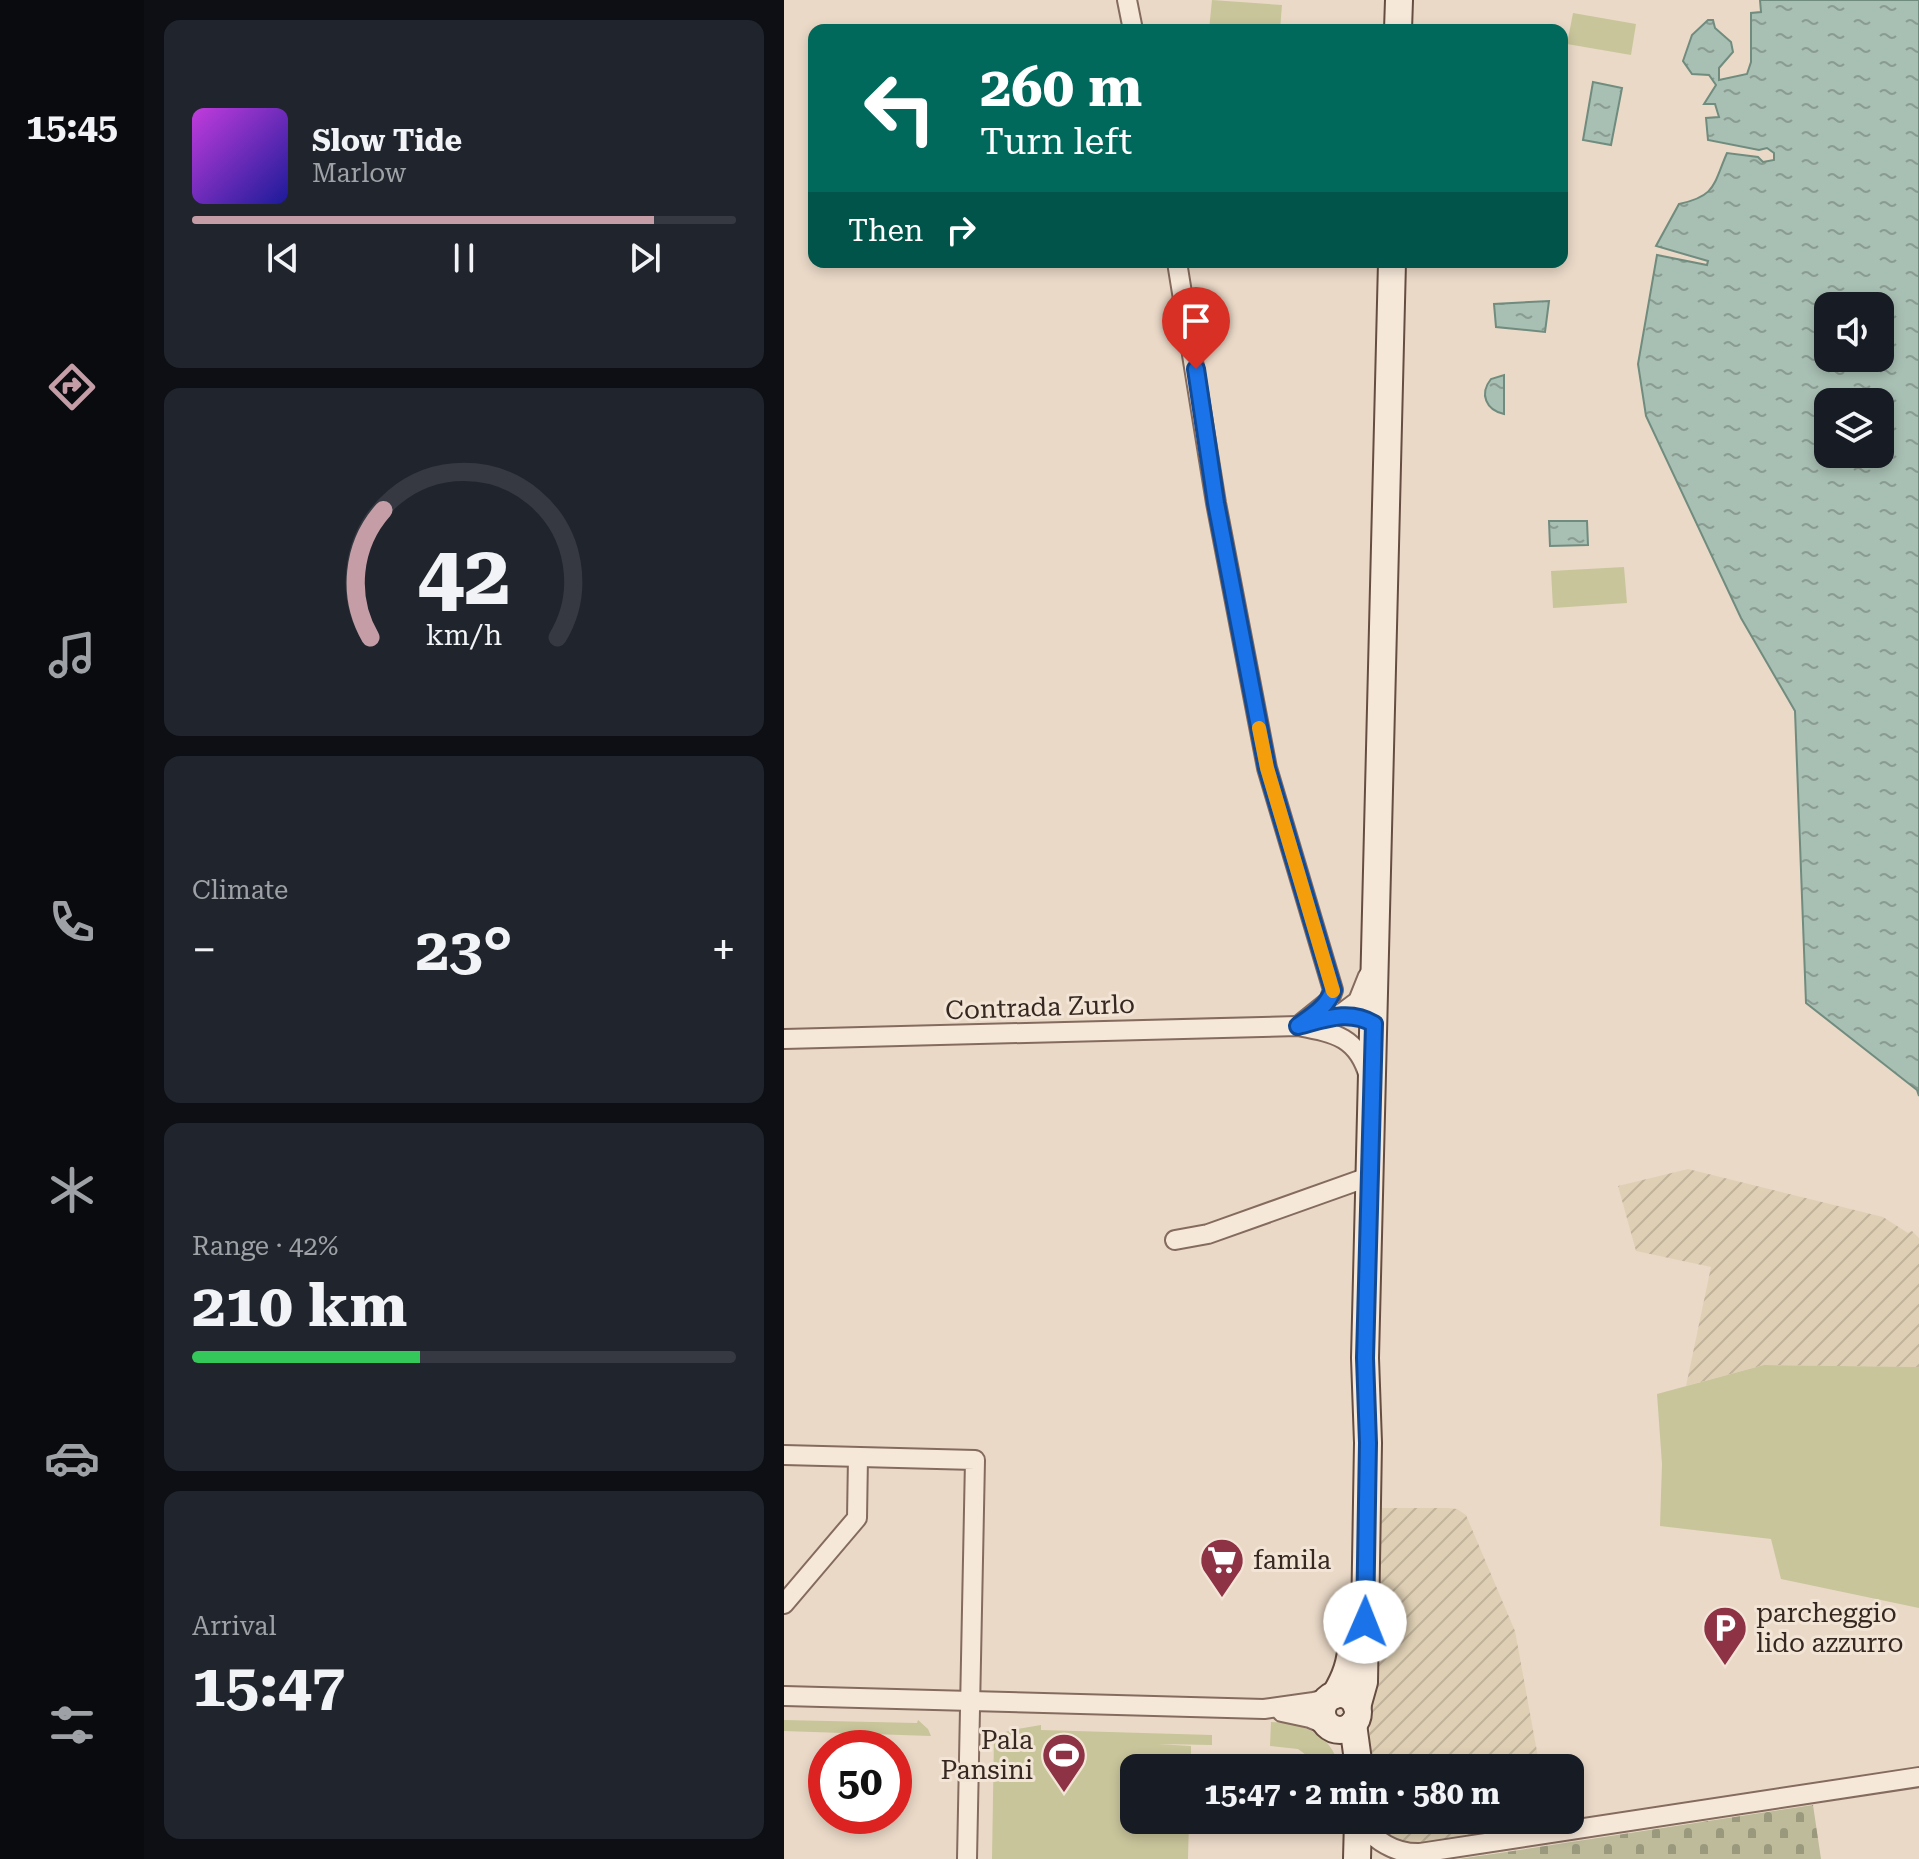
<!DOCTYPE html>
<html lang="en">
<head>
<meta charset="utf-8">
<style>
	body { margin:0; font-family:"Roboto Serif",serif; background:#20242c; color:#f1f3f6; height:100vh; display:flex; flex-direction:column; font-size:30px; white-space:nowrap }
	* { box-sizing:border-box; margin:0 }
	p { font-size:26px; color:#9ea1a6 }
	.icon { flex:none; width:44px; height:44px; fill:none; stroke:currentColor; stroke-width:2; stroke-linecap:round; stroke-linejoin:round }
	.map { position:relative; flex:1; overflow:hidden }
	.drawer { display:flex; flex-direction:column; gap:20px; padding:20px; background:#0d0f14; width:640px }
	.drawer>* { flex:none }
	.guide { position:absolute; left:24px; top:24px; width:760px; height:244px; border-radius:16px; box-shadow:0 4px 12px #0003; background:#00695c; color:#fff; overflow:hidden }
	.tools { position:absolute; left:1030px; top:292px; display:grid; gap:16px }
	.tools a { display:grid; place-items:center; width:80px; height:80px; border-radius:16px; background:#171b24; box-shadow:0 4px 12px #0003; font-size:40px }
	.speed { position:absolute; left:24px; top:1730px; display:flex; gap:16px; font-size:40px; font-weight:700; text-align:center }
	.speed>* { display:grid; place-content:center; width:104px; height:104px; border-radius:50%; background:#171b24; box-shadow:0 4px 12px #0003; line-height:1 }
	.speed .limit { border:12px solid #d22; background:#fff; color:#111 }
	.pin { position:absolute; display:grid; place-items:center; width:68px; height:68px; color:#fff; margin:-82px -34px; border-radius:50% 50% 50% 0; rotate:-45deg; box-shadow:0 0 8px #0007 }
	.pin .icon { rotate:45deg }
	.me { position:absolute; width:88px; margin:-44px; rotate:1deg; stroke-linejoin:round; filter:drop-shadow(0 0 6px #0008) }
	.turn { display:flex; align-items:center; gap:28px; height:168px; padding:0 40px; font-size:36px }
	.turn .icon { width:104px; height:104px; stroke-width:2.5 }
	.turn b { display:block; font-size:56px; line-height:68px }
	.then { display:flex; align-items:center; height:76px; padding:0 40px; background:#0003; gap:16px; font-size:30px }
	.big { font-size:60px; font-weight:700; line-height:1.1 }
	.drawer .widget { flex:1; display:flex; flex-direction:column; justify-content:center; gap:12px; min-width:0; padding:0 28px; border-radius:16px; background:#20242c }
	.drawer .dial { align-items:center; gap:0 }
	.dial svg { height:208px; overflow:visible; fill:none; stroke:#363941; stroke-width:7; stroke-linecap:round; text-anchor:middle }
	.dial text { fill:#f1f3f6; stroke:none }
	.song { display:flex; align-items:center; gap:24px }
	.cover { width:96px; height:96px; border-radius:12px; background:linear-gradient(135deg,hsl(290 70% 55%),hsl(240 70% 35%)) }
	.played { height:8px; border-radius:4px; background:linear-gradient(90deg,#c49da6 85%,#363941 85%) }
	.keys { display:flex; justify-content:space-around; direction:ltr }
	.heat { display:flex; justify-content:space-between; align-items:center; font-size:44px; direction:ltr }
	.charge { height:12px; border-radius:6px; background:linear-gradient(90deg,#34c759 42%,#363941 0) }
	.trip { position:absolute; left:336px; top:1754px; width:464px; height:80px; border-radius:16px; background:#171b24; box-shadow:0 4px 12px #0003; font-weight:700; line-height:80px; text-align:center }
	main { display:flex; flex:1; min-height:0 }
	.menu { display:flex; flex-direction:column; width:144px; justify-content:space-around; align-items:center; background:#090b0e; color:#9ea1a6 }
	.menu .icon { width:56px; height:56px }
	.menu .on { color:#c49da6 }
	.menu b { font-size:36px; color:#f1f3f6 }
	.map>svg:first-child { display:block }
	.farmland { fill:url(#farmland-furrows) }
	.green { fill:#c8c59b }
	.cemetery { fill:url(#cemetery-stones) }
	.water { fill:url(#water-ripples); stroke:#6f8c7f; stroke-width:2; fill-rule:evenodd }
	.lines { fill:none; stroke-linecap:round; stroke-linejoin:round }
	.street-casing { stroke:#846b5e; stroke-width:22 }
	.secondary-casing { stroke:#664d41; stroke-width:30 }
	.street { stroke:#f6e8d9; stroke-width:18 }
	.secondary { stroke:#f6e8d9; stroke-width:26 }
	.route-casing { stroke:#114b97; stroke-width:20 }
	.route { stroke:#1a73e8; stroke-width:14 }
	.slow { stroke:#f59e0b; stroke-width:14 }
	.labels { text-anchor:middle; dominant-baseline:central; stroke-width:6; stroke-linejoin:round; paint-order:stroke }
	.street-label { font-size:26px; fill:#362720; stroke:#f2e5d6 }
	.poi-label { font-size:26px; fill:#362720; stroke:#f2e5d6; text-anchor:start }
</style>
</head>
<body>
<main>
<nav class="menu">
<b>15:45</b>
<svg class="icon on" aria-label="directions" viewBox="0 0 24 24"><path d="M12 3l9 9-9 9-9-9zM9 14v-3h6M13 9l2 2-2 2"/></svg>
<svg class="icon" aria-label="music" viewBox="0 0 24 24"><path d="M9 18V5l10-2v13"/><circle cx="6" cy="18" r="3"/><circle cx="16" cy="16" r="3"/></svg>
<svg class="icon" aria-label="phone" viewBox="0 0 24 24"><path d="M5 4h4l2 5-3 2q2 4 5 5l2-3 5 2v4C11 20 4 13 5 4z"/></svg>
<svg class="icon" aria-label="climate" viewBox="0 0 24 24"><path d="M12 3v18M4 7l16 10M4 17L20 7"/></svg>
<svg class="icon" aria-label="car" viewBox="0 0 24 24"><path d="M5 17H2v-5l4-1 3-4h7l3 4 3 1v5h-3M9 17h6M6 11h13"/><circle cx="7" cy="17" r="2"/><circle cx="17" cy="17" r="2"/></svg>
<svg class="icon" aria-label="filters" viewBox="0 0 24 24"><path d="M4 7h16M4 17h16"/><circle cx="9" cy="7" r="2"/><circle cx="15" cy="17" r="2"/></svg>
</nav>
<section class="drawer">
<div class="widget">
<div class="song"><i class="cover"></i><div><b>Slow Tide</b><p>Marlow</p></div></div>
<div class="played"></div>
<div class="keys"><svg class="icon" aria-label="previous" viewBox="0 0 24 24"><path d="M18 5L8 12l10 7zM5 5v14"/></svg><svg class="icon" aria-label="pause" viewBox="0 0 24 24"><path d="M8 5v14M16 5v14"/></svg><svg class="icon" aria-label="next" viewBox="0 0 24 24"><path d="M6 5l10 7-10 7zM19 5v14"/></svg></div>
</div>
<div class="widget dial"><svg viewBox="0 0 100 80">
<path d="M14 69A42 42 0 1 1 86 69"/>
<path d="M14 69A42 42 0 0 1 19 20" stroke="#c49da6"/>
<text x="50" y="56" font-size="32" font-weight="700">42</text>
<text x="50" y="72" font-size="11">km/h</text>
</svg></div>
<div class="widget"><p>Climate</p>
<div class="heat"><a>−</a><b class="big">23°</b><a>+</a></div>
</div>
<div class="widget"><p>Range · 42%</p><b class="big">210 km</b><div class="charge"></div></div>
<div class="widget"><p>Arrival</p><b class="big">15:47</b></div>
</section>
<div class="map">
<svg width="1135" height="1859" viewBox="0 0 1135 1859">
	<defs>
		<pattern id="farmland-furrows" width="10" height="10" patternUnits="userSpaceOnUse" patternTransform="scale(2)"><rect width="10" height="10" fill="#dfd0b5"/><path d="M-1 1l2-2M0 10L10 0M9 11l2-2" fill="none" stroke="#c0b39b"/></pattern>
		<pattern id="cemetery-stones" width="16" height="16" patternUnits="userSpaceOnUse" patternTransform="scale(2)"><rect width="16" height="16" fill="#bdbb9a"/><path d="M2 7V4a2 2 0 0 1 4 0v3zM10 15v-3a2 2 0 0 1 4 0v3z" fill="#9a987d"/></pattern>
		<pattern id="water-ripples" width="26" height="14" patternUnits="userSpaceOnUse" patternTransform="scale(2)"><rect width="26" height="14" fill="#a8bfb3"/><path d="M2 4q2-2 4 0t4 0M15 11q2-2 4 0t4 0" fill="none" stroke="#8a9b91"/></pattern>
	</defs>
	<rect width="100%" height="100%" fill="#ead9c7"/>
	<g class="farmland">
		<polygon points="904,1169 1099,1217 1124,1233 1128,1231 1135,1238 1135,1367 980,1365 902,1386 927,1267 852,1251 834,1186"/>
		<polygon points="592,1508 664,1508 673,1509 682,1515 731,1631 756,1768 585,1768"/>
		<polygon points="587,1820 765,1820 766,1827 623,1844 611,1840"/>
	</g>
	<g class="green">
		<polygon points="428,0 498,5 496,30 425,30"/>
		<polygon points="789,13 852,24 847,55 783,44"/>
		<polygon points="840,567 843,603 769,608 767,571"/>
		<polygon points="980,1365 1135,1367 1135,1608 997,1579 987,1539 876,1526 878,1464 873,1394"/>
		<polygon points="0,1720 133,1723 134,1720 144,1729 147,1736 0,1731"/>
		<path d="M487,1722C518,1723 548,1733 555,1768H540L514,1749L486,1746Z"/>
		<polygon points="257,1725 257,1730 428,1735 428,1745 374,1744 407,1746 407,1768 350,1768 350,1820 405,1820 404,1859 208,1859 210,1736 227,1730"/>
	</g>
	<polygon class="cemetery" points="1029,1805 1037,1859 674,1859 709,1854"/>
	<g class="water">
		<path d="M976,0H1135V1096L1133,1090L1022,1003L1011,711L957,618L862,416L854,364L873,255L923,265L924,261L872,246L895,204C932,196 929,185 943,153L974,157L979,162L990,160V153L983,148L975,150L924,140L922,118L935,117L931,104H920L932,85L925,75L908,74L899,61L908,35L924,20H929L931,28L947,42L949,52L935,68V80L963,74L967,62V13L977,12ZM1096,306V358H1044V306ZM1044,402H1096V454H1044Z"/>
		<polygon points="809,82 838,88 827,145 799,140"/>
		<polygon points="765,301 761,332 712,327 710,304"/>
		<path d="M720,375V414C702,410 695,394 707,379Z"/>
		<polygon points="765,521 803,521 804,545 766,546"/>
	</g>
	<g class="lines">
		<g class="street-casing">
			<g id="street">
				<polyline points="343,0 349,30"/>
				<polyline points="393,262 432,503 483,768 549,990 545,1001 514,1026"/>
				<polyline points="554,1016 574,1001 584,976"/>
				<path d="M0,1039L514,1026C551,1033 574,1037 585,1077"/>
				<polyline points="391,1240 424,1234 587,1176"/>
				<polyline points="0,1455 191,1460 183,1859"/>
				<polyline points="0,1604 73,1518 74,1457"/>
				<polyline points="0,1696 480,1709 530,1702 545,1698"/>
				<polyline points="498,1712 526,1718 545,1726"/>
				<path d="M574,1823C593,1840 609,1854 636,1853L1135,1777"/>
			</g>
		</g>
		<g class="secondary-casing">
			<g id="secondary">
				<polyline points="614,30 615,0"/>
				<circle cx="556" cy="1712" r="18"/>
				<path d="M551,1695C562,1677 567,1662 568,1641"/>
				<polyline points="573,1707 580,1682 584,1443 581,1358 608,262"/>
				<polyline points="569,1724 575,1768"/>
				<polyline points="573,1859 574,1820"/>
			</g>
		</g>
		<use href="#street" class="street"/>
		<use href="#secondary" class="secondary"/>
	</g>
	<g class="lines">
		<g class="route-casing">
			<path id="route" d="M412,369L432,503L483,768L549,990C543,1007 529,1015 514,1026C541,1019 565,1009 590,1024L581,1358L584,1443L581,1622"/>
		</g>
		<use href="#route" class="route"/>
		<polyline class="slow" points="475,728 483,768 549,991"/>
	</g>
	<defs>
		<g id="supermarket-pin" transform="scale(2.3)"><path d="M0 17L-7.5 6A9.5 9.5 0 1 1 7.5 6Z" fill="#8e3345" stroke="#f2e5d6"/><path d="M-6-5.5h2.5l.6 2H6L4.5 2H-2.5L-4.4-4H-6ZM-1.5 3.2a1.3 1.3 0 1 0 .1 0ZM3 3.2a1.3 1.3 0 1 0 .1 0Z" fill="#fff"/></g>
		<g id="parking-pin" transform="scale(2.3)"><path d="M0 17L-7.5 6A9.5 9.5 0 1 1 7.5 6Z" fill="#8e3345" stroke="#f2e5d6"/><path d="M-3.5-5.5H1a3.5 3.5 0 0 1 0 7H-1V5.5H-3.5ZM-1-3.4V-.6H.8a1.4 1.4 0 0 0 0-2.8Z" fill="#fff"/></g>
		<g id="stadium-pin" transform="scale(2.3)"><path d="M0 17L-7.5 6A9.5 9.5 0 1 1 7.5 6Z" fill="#8e3345" stroke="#f2e5d6"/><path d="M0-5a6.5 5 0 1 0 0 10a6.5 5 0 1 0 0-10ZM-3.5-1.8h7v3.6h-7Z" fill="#fff"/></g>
	</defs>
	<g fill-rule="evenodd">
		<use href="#supermarket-pin" x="438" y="1560"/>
		<use href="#parking-pin" x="941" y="1628"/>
		<use href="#stadium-pin" x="280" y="1755"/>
	</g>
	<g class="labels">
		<g class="street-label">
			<text transform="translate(256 1007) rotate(-2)">Contrada Zurlo</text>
		</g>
		<g class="poi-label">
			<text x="469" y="1560">famila</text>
			<text x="972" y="1613">parcheggio<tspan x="972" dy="30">lido azzurro</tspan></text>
			<text x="249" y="1740" text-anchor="end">Pala<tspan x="249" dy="30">Pansini</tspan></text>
		</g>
	</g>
</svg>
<div class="tools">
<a><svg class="icon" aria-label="sound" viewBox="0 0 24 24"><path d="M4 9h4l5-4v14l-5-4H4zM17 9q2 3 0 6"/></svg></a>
<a><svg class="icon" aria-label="layers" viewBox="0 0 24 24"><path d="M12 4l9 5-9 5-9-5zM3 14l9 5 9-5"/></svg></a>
</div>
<div class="speed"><div class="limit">50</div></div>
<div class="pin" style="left:412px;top:369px;background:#d93025"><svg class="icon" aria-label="arrive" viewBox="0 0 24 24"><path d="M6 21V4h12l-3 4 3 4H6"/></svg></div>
<svg class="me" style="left:581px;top:1622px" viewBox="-20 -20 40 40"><circle r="19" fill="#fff"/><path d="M0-13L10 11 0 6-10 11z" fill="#1a73e8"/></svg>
<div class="trip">15:47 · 2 min · 580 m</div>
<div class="guide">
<div class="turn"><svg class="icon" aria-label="left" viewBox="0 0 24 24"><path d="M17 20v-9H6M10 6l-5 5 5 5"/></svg><div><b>260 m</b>Turn left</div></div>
<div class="then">Then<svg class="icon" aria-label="right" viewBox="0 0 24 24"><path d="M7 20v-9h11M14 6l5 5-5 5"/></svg></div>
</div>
</div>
</main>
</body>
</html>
